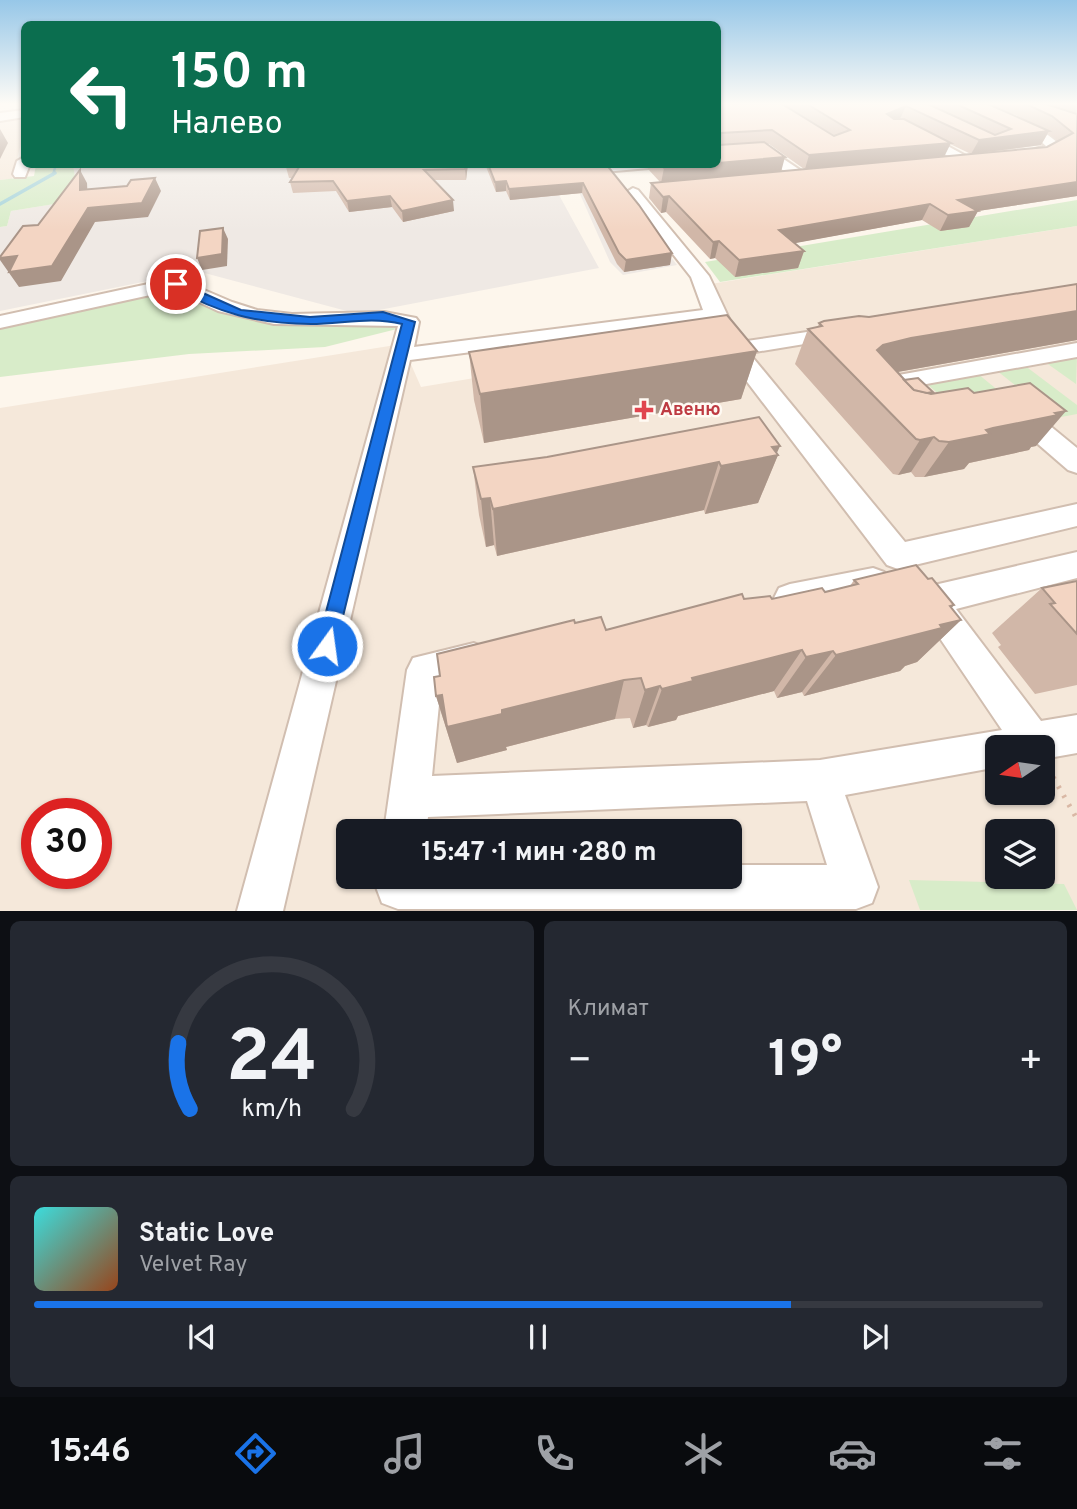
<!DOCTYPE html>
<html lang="ru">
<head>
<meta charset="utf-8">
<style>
	body { margin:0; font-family:Overpass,sans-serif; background:#242831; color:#f1f3f6; height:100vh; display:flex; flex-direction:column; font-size:26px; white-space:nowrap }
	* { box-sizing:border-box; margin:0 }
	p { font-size:23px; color:#9ea1a6 }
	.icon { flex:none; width:38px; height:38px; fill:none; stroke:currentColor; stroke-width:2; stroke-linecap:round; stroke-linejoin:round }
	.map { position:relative; height:911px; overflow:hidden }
	.sheet { display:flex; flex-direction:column; gap:10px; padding:10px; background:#0d0f14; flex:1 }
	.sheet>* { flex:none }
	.hud { position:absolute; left:21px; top:21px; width:700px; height:147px; border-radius:10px; box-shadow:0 2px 5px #0004; background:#0b6e4f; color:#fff; overflow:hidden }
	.needle { width:46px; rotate:257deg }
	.tools { position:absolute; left:985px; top:735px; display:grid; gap:14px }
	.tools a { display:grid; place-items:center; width:70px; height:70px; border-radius:10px; background:#171b24; box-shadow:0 2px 5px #0004; font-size:35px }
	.speed { position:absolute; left:21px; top:798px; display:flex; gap:14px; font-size:35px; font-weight:700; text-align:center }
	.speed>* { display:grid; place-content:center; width:91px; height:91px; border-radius:50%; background:#171b24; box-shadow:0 2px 5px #0004; line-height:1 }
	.speed .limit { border:10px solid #d22; background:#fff; color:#111 }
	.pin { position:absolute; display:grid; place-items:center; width:60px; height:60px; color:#fff; margin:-30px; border:4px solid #fff; border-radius:50%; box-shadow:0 2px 7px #0007 }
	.me { position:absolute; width:77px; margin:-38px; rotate:14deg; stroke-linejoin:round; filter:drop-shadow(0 0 5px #0008) }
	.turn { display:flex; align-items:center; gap:24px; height:147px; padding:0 35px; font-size:32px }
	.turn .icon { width:91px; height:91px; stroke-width:2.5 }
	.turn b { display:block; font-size:49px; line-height:60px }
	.big { font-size:52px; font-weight:700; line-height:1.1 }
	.sheet .tile { flex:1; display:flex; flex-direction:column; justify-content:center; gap:10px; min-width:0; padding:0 24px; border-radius:10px; background:#242831 }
	.sheet .dial { align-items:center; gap:0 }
	.dial svg { height:182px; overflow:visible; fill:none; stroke:#363941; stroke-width:7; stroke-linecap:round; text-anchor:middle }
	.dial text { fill:#f1f3f6; stroke:none }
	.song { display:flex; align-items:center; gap:21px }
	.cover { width:84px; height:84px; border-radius:10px; background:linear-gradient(135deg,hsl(180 70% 55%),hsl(20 70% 35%)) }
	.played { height:7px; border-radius:4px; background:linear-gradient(90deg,#1a73e8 75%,#363941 75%) }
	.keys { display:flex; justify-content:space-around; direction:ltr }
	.heat { display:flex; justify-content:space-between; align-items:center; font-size:38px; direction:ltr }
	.sheet .tiles { flex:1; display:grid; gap:10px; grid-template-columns:1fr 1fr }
	.tile:last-child { grid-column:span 2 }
	.trip { position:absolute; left:336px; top:819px; width:406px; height:70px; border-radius:10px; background:#171b24; box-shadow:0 2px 5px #0004; font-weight:700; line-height:70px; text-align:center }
	.tab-bar { display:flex; height:112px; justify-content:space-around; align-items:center; background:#090b0e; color:#9ea1a6 }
	.tab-bar .icon { width:49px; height:49px }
	.tab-bar .selected { color:#1a73e8 }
	.tab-bar b { font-size:32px; color:#f1f3f6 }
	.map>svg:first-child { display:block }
	.residential { fill:#f5e8da; fill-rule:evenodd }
	.industrial { fill:#efe9e4 }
	.green { fill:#d8ecc9 }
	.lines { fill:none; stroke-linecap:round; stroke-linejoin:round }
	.stream-far1 { stroke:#a5d3da; stroke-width:2.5 }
	.stream { stroke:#a5d3da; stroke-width:3.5 }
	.minor-casing { stroke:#d1beb0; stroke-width:4 }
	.path { stroke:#d9b8a5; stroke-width:5; stroke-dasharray:2.5 8; stroke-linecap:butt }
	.minor { fill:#fff; fill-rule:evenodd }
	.wall { fill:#d1b7a8; fill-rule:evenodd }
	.shaded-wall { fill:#aa9588 }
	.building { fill:#f3d5c3; stroke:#aa9588; stroke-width:2 }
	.route { fill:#1a73e8; stroke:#114b97; stroke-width:2 }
	.health-dot { fill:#e0444e; stroke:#fffaf3; stroke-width:2.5 }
	.labels { text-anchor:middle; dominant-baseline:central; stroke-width:5; stroke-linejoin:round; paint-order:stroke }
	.health-label { font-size:18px; font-weight:bold; fill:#be3a42; stroke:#fffaf3; text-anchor:start }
</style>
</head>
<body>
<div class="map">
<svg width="1077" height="911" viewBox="0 0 1077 911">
	<rect width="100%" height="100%" fill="#fdf6ec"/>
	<g class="residential">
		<polygon points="24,116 24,132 12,179 0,180 0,119"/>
		<path d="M1077,226V910L0,911V408L402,344L421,387L711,338L698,286ZM998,747H1043V793H998ZM37,814H96V873H37ZM348,831H730V877H348ZM998,831H1043V877H998Z"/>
	</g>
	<polygon class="industrial" points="73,165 600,165 677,265 623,275 610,262 579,192 559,195 599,268 358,314 197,271 0,311 0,227 7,226 11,211 78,200"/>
	<g class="green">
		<polygon points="36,165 73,165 79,200 11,211 7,226 0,227 0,180 34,176"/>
		<polygon points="1077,200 1077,226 720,282 705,262"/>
		<polygon points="161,293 247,318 376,322 397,329 325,347 189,354 0,377 0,329"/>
		<polygon points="1077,356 1076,384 1045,362"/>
		<polygon points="1024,365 1077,405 1077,414 1056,418 996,370"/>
		<polygon points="978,374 1005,396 952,406 926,383"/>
		<polygon points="909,880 1064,884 1077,910 920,910"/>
	</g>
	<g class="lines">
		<polyline class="stream-far1" points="53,175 56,164"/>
		<polyline class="stream" points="0,204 55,173"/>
		<g class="minor-casing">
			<g id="minor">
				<path d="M960,104C987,103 1045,127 1062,147L1043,158L1021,159V153L1046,146L1037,138Z"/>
				<polygon points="24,110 24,117 0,121 0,113"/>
				<polygon points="912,131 920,131 977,162 965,165 912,137"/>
				<polygon points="764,146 806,174 806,180 796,180 761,154 718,158 718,150"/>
				<polygon points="24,157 24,164 30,164 25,177 15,177 13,174 17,161"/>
				<polygon points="611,164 656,164 649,168 604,172 604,166"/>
				<polygon points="633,188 638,190 709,276 740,342 840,327 847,329 851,333 847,337 749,353 905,542 1077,504 1077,526 898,569 887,565 716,341 708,321 410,360 283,911 237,911 398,326 274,324 218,311 173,290 0,328 0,316 176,278 232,302 257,310 292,314 384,312 416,318 419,322 414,347 703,310 691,277 625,193"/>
				<polygon points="1077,343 1077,357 882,392 874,390 870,385 874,380 882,378"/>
				<polygon points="1018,405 1027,407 1077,448 1077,473 1068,470 1009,419 1006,413 1009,407"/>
				<polygon points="1077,552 1077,578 956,609 1041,721 1077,715 1077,753 1043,759 1043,747 998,747 998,767 845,795 878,887 872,903 856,909 398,909 382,903 376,887 380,877 730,877 730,865 827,865 807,801 428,817 426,831 384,831 407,670 413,658 474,643 486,648 491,660 486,672 441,684 432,776 820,760 1002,730 914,600 919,590 930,586"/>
				<polygon points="873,568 884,572 889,582 884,592 873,596 790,612 779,608 774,598 779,588 790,584"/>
			</g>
		</g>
		<polyline class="path" points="1048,768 1077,819"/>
		<use href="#minor" class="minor"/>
	</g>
	<g class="wall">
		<path d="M718,104H1077V196L978,211L969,227L940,231L922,220L794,243L804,251L798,268L735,277L715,258L710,259L666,212L661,213L649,198L651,183L660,182L648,169V164H718ZM1005,112L1016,115L1034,125ZM1048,133L1058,141L1047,147L985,153L1041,145ZM767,144H769L804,169L781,171ZM950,144L971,154L944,156Z"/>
		<polygon points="468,164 466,180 434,180 454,211 403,222 392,207 349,212 336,191 293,193 290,182 292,178 289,178 286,167"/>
		<polygon points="485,164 606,164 672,253 670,265 624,272 617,264 582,193 510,200 506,191 496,192"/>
		<polygon points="1077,284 1077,342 1077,340 897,372 904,380 933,392 932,394 1036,446 1031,447 1029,450 969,463 964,469 924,477 915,477 911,472 898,475 893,474 795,364 808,329 818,327 819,323 869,317"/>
		<polygon points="757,351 741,399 484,443 474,400 469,352"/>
		<polygon points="777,453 778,455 758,503 705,514 704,510 497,556 494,545 486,547 479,515 473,467"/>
		<polygon points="928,579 954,605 951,608 961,620 917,662 905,666 900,671 804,696 802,692 777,698 774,691 678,716 676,720 648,727 646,725 633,728 630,718 615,719 506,747 507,750 457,763 436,696 440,676 575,623 606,630 744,599 772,599 825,592 850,586 854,580"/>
		<polygon points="1077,581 1077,685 1035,694 998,647 1001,645 992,633 1042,588"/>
	</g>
	<g class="shaded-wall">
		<polygon points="906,106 900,119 881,128 887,114"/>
		<polygon points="0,129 8,143 0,159"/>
		<polygon points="1049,131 1041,145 971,154 979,140"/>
		<polygon points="951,143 944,157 805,169 809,155"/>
		<polygon points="785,157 781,172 661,183 664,168 701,164 718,164 718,163"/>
		<polygon points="88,164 108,164 89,167"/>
		<polygon points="466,164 468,164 466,180 465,169"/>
		<polygon points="80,170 87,183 88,203 80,190"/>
		<polygon points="155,178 161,191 148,217 95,222 61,281 19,287 0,260 0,258 88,208"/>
		<polygon points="506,181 506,191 496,192 495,182"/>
		<polygon points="1077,182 1077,196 978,211 969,227 940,231 948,215 958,200"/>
		<polygon points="583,183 582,193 510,200 509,189"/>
		<polygon points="390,196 392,207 349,212 347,201"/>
		<polygon points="669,196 666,212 661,213 663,197"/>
		<polygon points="453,200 454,211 403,222 402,211"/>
		<polygon points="930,204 922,220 774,247 779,230"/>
		<polygon points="223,228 228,239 227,266 202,270 197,258"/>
		<polygon points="719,241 715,258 710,259 713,242"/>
		<polygon points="804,251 798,268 735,277 739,260"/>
		<polygon points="672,253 670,265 624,272 626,260"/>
		<polygon points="1077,311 1077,340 892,373 865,379 860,385 877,350 883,345 911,338"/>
		<polygon points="757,351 741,399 484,443 480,394"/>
		<polygon points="1066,411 1036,446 1031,447 1029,450 969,463 964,469 924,477 949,442 993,428"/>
		<polygon points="934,437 911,472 898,475 920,440"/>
		<polygon points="780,446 776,455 778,455 758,503 705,514 721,466 772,447"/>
		<polygon points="719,462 704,510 497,556 493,509"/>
		<polygon points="490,498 494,545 486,547 481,499"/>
		<polygon points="954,605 929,632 940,625 961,620 917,662 905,666 900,671 804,696 836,655 950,606"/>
		<polygon points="802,650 774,691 678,716 676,720 648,727 662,689 692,678"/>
		<polygon points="833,651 802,692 777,698 806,657"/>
		<polygon points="624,680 615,719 506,747 507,750 457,763 436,696 442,695 502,710"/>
		<polygon points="660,686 646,725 633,728 645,690"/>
	</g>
	<g class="building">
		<polygon points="718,104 782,104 834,136 850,130 807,104 928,104 995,135 1011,129 956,104 988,104 1049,131 979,140 906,106 887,114 894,119 904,119 951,143 809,155 772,130 721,133 719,145 764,142 785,157 718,163"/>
		<polygon points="1026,104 1046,104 1077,114 1077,182 958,200 978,211 948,215 930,204 779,230 804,251 739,260 719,241 713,242 669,196 663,197 651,183 1047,147 1073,133 1052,116"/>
		<polygon points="288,164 466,164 465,169 424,170 453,200 402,211 390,196 347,201 333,181 290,182 299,167 286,167"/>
		<polygon points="488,164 606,164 639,205 672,253 626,260 619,253 583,183 509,189 506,181 495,182"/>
		<polygon points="660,164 701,164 664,168"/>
		<polygon points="80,170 80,190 127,186 131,180 155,178 142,203 88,208 52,266 9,272 17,256 0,258 0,257 23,226 38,225"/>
		<polygon points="223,228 222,254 197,258 200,231"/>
		<polygon points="1077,284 1077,311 911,338 883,345 877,350 913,389 931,394 968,388 974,393 1030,383 1066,411 1055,413 1058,415 993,428 986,430 990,434 949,442 939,441 934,437 920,440 916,439 808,329 822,326 819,323 824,321 859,316 869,317"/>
		<polygon points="727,315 757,351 480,394 469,352"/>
		<polygon points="918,378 933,392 927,393 914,390 904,380"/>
		<polygon points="759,417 780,446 772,447 778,455 721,466 719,462 493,509 490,498 481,499 473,467 547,457"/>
		<polygon points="916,565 928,579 932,578 954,605 950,606 961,620 940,625 942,628 836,655 833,651 806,657 802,650 692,678 693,681 662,689 660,686 645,690 641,678 624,680 502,710 502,714 447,727 442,695 436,696 434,677 440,676 437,654 574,620 575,623 601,617 606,630 742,594 744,599 770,596 772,599 822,588 825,592 858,584 854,580"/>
		<polygon points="1077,581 1077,634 1050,604 1055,603 1042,588"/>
	</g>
	<linearGradient id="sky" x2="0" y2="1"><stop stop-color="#97c7e8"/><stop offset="0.45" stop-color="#fefbf6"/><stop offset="1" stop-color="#fefbf6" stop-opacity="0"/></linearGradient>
	<rect width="1077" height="231" fill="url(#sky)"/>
	<path class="route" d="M176,281L241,310L310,317L383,312L415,322L334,653L327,656L320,653L317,646L402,324C371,316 342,324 311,324C257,324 218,313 172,287L170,284Z"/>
	<path class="health-dot" d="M640.5 399.5h7v7h7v7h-7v7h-7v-7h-7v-7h7z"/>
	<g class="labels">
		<g class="health-label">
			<text x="660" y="410">Авеню</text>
		</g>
	</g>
</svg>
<div class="tools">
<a><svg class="needle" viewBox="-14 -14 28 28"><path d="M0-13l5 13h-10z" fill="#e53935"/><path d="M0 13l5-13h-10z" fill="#9ea1a6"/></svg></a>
<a><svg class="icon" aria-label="layers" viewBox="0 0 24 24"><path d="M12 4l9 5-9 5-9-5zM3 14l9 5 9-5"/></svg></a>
</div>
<div class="speed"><div class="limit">30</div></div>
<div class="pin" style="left:176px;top:284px;background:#d93025"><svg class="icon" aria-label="arrive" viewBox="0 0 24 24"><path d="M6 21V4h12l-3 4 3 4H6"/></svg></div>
<svg class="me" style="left:327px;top:646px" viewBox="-20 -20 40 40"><circle r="17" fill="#1a73e8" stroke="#fff" stroke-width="3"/><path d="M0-11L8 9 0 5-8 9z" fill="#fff"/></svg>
<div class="trip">15:47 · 1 мин · 280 m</div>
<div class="hud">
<div class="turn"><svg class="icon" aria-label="left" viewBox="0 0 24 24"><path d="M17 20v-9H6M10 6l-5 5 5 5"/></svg><div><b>150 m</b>Налево</div></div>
</div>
</div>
<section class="sheet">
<div class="tiles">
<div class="tile dial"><svg viewBox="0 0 100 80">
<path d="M14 69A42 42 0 1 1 86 69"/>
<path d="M14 69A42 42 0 0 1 9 40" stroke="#1a73e8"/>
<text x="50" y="56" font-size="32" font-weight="700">24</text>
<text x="50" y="72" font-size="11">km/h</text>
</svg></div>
<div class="tile"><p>Климат</p>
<div class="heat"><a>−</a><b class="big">19°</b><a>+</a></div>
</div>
<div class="tile">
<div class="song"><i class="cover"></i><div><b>Static Love</b><p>Velvet Ray</p></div></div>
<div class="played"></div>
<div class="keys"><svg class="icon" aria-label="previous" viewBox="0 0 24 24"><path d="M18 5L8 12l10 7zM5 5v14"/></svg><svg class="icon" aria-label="pause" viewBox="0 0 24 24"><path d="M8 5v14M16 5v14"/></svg><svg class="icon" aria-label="next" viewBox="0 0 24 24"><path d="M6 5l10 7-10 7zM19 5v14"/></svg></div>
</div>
</div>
</section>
<nav class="tab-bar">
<b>15:46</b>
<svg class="icon selected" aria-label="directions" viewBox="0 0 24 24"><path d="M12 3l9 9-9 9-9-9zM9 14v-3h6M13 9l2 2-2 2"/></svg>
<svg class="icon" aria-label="music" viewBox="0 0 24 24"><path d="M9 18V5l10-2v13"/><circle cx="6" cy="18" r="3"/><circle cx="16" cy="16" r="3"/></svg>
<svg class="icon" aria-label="phone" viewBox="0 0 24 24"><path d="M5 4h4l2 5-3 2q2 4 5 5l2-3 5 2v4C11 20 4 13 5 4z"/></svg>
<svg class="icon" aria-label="climate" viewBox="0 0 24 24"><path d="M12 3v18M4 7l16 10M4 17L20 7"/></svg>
<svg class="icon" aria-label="car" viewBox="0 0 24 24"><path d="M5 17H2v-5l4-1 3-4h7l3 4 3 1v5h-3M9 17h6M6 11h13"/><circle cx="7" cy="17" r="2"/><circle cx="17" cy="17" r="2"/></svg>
<svg class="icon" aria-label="filters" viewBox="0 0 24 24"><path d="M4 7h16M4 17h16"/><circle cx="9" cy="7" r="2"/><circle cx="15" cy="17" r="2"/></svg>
</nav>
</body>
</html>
